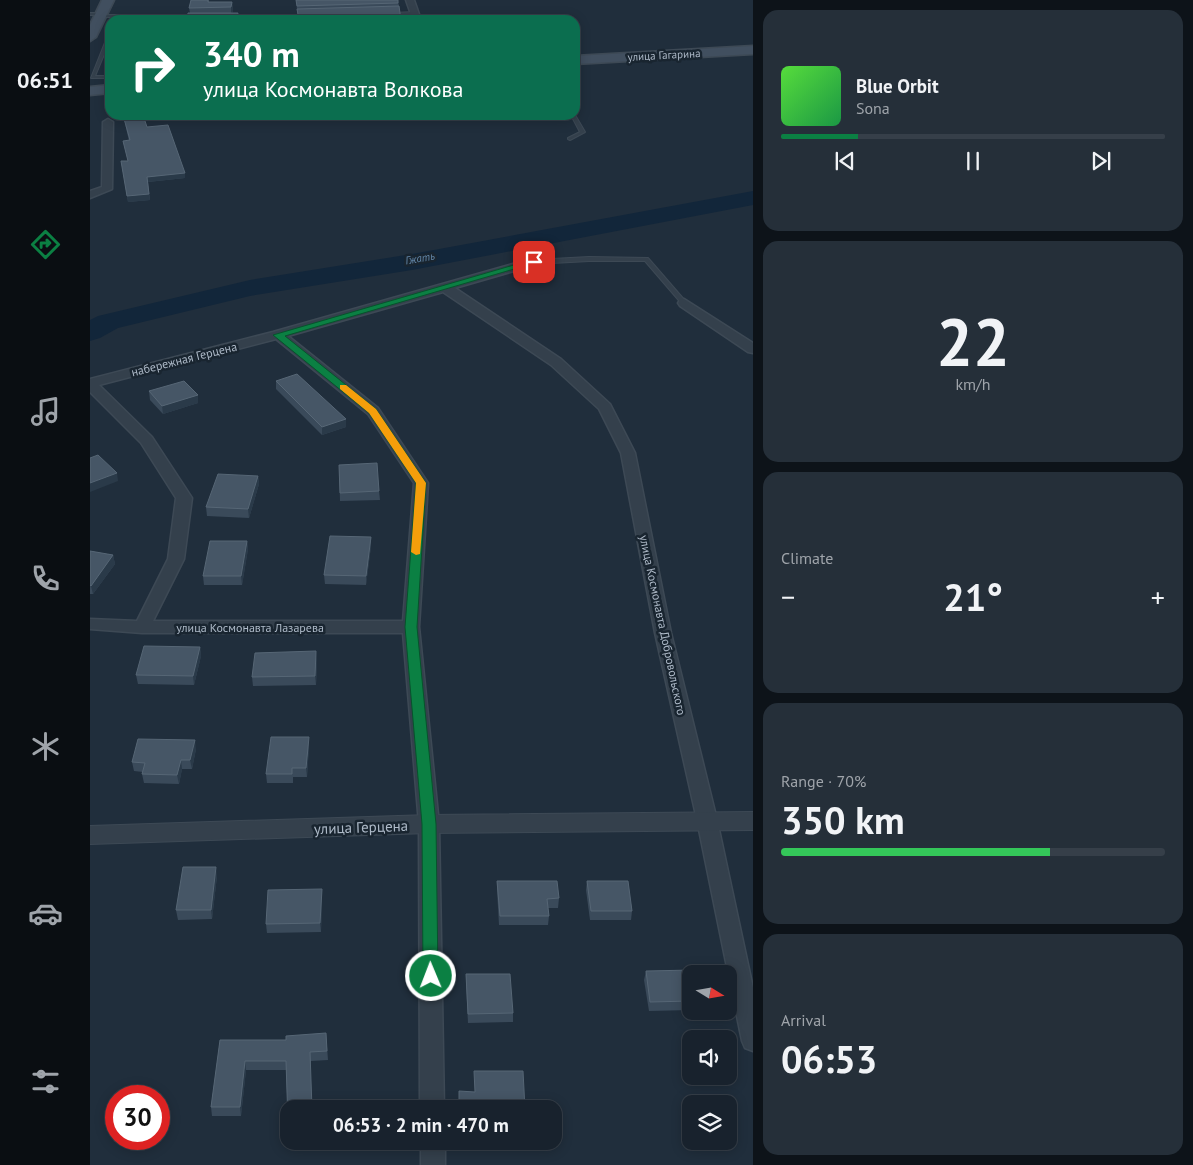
<!DOCTYPE html>
<html lang="en">
<head>
<meta charset="utf-8">
<style>
	body { margin:0; font-family:"PT Sans",sans-serif; background:#252f39; color:#f1f3f6; height:100vh; display:flex; flex-direction:column; font-size:19px; white-space:nowrap }
	* { box-sizing:border-box; margin:0 }
	p { font-size:16px; color:#9fa4aa }
	.icon { flex:none; width:28px; height:28px; fill:none; stroke:currentColor; stroke-width:2; stroke-linecap:round; stroke-linejoin:round }
	.map { position:relative; flex:1; overflow:hidden }
	.panel { display:flex; flex-direction:column; gap:10px; padding:10px; background:#0d1319; width:440px }
	.panel>* { flex:none }
	.hud { position:absolute; left:15px; top:15px; width:475px; height:105px; border-radius:15px; box-shadow:0 2px 12px #0003,0 0 0 1px #363f49; background:#0b6e4f; color:#fff; overflow:hidden }
	.needle { width:32px; rotate:101deg }
	.tools { position:absolute; left:592px; top:965px; display:grid; gap:10px }
	.tools a { display:grid; place-items:center; width:55px; height:55px; border-radius:10px; background:#18222d; box-shadow:0 2px 12px #0003,0 0 0 1px #363f49; font-size:25px }
	.speed { position:absolute; left:15px; top:1085px; display:flex; gap:10px; font-size:25px; font-weight:700; text-align:center }
	.speed>* { display:grid; place-content:center; width:65px; height:65px; border-radius:50%; background:#18222d; box-shadow:0 2px 12px #0003,0 0 0 1px #363f49; line-height:1 }
	.speed .limit { border:8px solid #d22; background:#fff; color:#111 }
	.pin { position:absolute; display:grid; place-items:center; width:42px; height:42px; color:#fff; margin:-21px; border-radius:10px; box-shadow:0 2px 8px #0006 }
	.me { position:absolute; width:55px; margin:-28px; rotate:359deg; stroke-linejoin:round; filter:drop-shadow(0 0 4px #0008) }
	.turn { display:flex; align-items:center; gap:18px; height:105px; padding:0 15px; font-size:22px }
	.turn .icon { width:65px; height:65px; stroke-width:2.5 }
	.turn b { display:block; font-size:35px; line-height:42px }
	.big { font-size:38px; font-weight:800; line-height:1.1 }
	.panel .card { flex:1; display:flex; flex-direction:column; justify-content:center; gap:8px; min-width:0; padding:0 18px; border-radius:15px; background:#252f39 }
	.panel .dial { align-items:center; gap:0 }
	.dial b { font-size:65px; line-height:1 }
	.song { display:flex; align-items:center; gap:15px }
	.cover { width:60px; height:60px; border-radius:8px; background:linear-gradient(135deg,hsl(110 70% 55%),hsl(140 70% 35%)) }
	.played { height:5px; border-radius:2px; background:linear-gradient(90deg,#0b8043 20%,#363f49 20%) }
	.keys { display:flex; justify-content:space-around; direction:ltr }
	.heat { display:flex; justify-content:space-between; align-items:center; font-size:28px; direction:ltr }
	.charge { height:8px; border-radius:4px; background:linear-gradient(90deg,#34c759 70%,#363f49 0) }
	.trip { position:absolute; left:190px; top:1100px; width:282px; height:50px; border-radius:15px; background:#18222d; box-shadow:0 2px 12px #0003,0 0 0 1px #363f49; font-weight:800; line-height:50px; text-align:center }
	main { display:flex; flex:1; min-height:0 }
	.tabs { display:flex; flex-direction:column; width:90px; justify-content:space-around; align-items:center; background:#0a0e12; color:#9fa4aa }
	.tabs .icon { width:35px; height:35px }
	.tabs .active { color:#0b8043 }
	.tabs b { font-size:22px; color:#f1f3f6 }
	.map>svg:first-child { display:block }
	.lines { fill:none; stroke-linecap:round; stroke-linejoin:round }
	.river { fill:#12263a; fill-rule:evenodd }
	.service-casing { stroke:#3d4955; stroke-width:2 }
	.minor-casing { stroke:#3d4955; stroke-width:3 }
	.tertiary-casing { stroke:#3d4955; stroke-width:2 }
	.secondary-casing { stroke:#3d4955; stroke-width:3 }
	.service { fill:#34404c; fill-rule:evenodd }
	.minor { fill:#34404c; fill-rule:evenodd }
	.tertiary { fill:#34404c; fill-rule:evenodd }
	.secondary { fill:#414f5f; fill-rule:evenodd }
	.wall { fill:#3a4a5a }
	.shaded-wall { fill:#2a3a49 }
	.building { fill:#465666; stroke:#566675 }
	.route { fill:#0b8043; stroke:#07532c }
	.slow { fill:#f59e0b }
	.labels { text-anchor:middle; dominant-baseline:central; stroke-width:5; stroke-linejoin:round; paint-order:stroke }
	.far-street-label { font-size:11px; fill:#aebac8; stroke:#192530 }
	.far-water-label { font-size:11px; font-style:italic; fill:#6488aa; stroke:#192530 }
	.street-label { font-size:12px; fill:#aebac8; stroke:#192530 }
	.near-street-label { font-size:15px; fill:#aebac8; stroke:#192530 }
</style>
</head>
<body>
<main>
<nav class="tabs">
<b>06:51</b>
<svg class="icon active" aria-label="directions" viewBox="0 0 24 24"><path d="M12 3l9 9-9 9-9-9zM9 14v-3h6M13 9l2 2-2 2"/></svg>
<svg class="icon" aria-label="music" viewBox="0 0 24 24"><path d="M9 18V5l10-2v13"/><circle cx="6" cy="18" r="3"/><circle cx="16" cy="16" r="3"/></svg>
<svg class="icon" aria-label="phone" viewBox="0 0 24 24"><path d="M5 4h4l2 5-3 2q2 4 5 5l2-3 5 2v4C11 20 4 13 5 4z"/></svg>
<svg class="icon" aria-label="climate" viewBox="0 0 24 24"><path d="M12 3v18M4 7l16 10M4 17L20 7"/></svg>
<svg class="icon" aria-label="car" viewBox="0 0 24 24"><path d="M5 17H2v-5l4-1 3-4h7l3 4 3 1v5h-3M9 17h6M6 11h13"/><circle cx="7" cy="17" r="2"/><circle cx="17" cy="17" r="2"/></svg>
<svg class="icon" aria-label="filters" viewBox="0 0 24 24"><path d="M4 7h16M4 17h16"/><circle cx="9" cy="7" r="2"/><circle cx="15" cy="17" r="2"/></svg>
</nav>
<div class="map">
<svg width="663" height="1165" viewBox="0 0 663 1165">
	<rect width="100%" height="100%" fill="#202e3c"/>
	<g class="lines">
		<polygon class="river" points="663,191 663,205 322,270 160,296 28,328 10,338 0,341 0,320 8,316 160,280 322,254"/>
		<g class="service-casing">
			<g id="service">
				<polygon points="325,12 326,14 302,15 300,14 302,13"/>
				<polygon points="0,13 11,13 13,14 12,15 28,15 30,16 28,20 24,20 26,17 10,17 8,16 9,15 0,15"/>
				<polygon points="218,16 219,18 145,20 137,19 139,18"/>
				<polygon points="84,19 105,19 107,20 82,20"/>
				<polygon points="20,34 20,40 5,76 20,76 20,78 1,78 18,35"/>
				<polygon points="481,115 485,115 495,132 480,140 478,139 478,138 490,132"/>
				<polygon points="499,257 558,258 597,303 594,305 592,304 555,261 499,261 444,264 441,262 444,260"/>
			</g>
		</g>
		<g class="minor-casing">
			<g id="minor">
				<polygon points="316,0 324,0 331,20 323,20"/>
				<polygon points="18,119 23,122 22,189 0,198 0,191 12,187 13,122"/>
				<path d="M444,258L448,260L450,262L448,264L365,288L471,359L520,404L545,453L581,633L627,820L663,988V1051L655,1048L652,1041L607,820L565,633L531,453L509,409L461,365L353,292L198,336L288,408L338,483L329,627L349,824L354,1109H330L329,824L313,633H52L0,629V619L47,621L78,559L86,498L51,443L0,392V379L183,332ZM186,339L278,414L324,483L313,621H63L94,559L102,498L62,437L9,385Z"/>
				<polygon points="594,299 663,343 663,353 658,352 590,306 588,303 590,300"/>
				<rect x="331" y="1141" width="24" height="24"/>
			</g>
		</g>
		<g class="tertiary-casing">
			<polygon id="tertiary" points="663,812 663,830 339,833 0,844 0,826 339,815"/>
		</g>
		<g class="secondary-casing">
			<g id="secondary">
				<polygon points="12,0 24,0 6,37 0,41 0,25"/>
				<polygon points="663,46 663,54 485,64 485,56"/>
				<polygon points="20,85 20,93 0,95 0,87"/>
			</g>
		</g>
		<use href="#service" class="service"/>
		<use href="#minor" class="minor"/>
		<use href="#tertiary" class="tertiary"/>
		<use href="#secondary" class="secondary"/>
	</g>
	<g class="wall">
		<polygon points="101,0 119,0 119,2 142,2 143,11 142,13 148,13 148,20 97,20 100,13 99,8"/>
		<polygon points="206,0 308,0 311,20 208,20"/>
		<polygon points="33,115 57,127 95,173 95,178 58,182 60,200 38,202 31,161 38,161 33,141 39,141"/>
		<polygon points="186,381 256,419 256,427 232,435 186,389"/>
		<polygon points="59,391 108,395 108,403 73,414 60,400"/>
		<polygon points="249,465 289,491 290,500 250,501"/>
		<polygon points="168,476 169,484 159,518 117,516 116,507"/>
		<polygon points="281,537 281,546 276,585 235,584 234,575"/>
		<polygon points="157,541 158,549 152,585 114,585 113,576"/>
		<polygon points="0,551 23,555 25,564 3,594 0,594"/>
		<polygon points="110,647 111,656 104,685 48,684 46,675"/>
		<polygon points="227,660 226,685 163,686 162,677"/>
		<polygon points="219,746 217,777 203,777 203,783 177,783 176,774"/>
		<polygon points="106,749 102,769 92,769 89,784 54,783 52,774 53,772 44,771 42,762"/>
		<polygon points="127,876 122,919 88,920 86,910"/>
		<polygon points="407,881 469,898 468,908 458,908 459,916 458,925 409,925 407,890"/>
		<polygon points="497,881 542,911 541,920 500,920 496,890"/>
		<polygon points="232,889 232,898 231,932 177,933 176,924"/>
		<polygon points="556,971 601,974 601,1010 559,1011 554,980"/>
		<polygon points="376,974 423,1013 423,1022 378,1023 376,984"/>
		<polygon points="236,1033 238,1060 221,1061 199,1109 199,1131 198,1122 196,1070 156,1070 151,1116 122,1116 121,1107 130,1040 196,1040"/>
		<polygon points="392,1141 436,1141 435,1148 392,1147"/>
	</g>
	<g class="shaded-wall">
		<polygon points="142,2 143,11 141,15 141,7"/>
		<polygon points="95,173 95,178 57,182 57,177"/>
		<polygon points="59,194 60,200 38,202 37,196"/>
		<polygon points="108,395 108,403 73,414 72,406"/>
		<polygon points="256,419 256,427 232,435 232,427"/>
		<polygon points="27,473 28,481 0,492 0,483"/>
		<polygon points="168,476 169,484 159,518 158,509"/>
		<polygon points="281,537 281,546 276,585 276,576"/>
		<polygon points="157,541 158,549 152,585 151,576"/>
		<polygon points="23,555 25,564 3,594 1,586"/>
		<polygon points="110,647 111,656 104,685 103,676"/>
		<polygon points="226,651 227,660 226,685 225,676"/>
		<polygon points="219,737 219,746 217,777 216,768"/>
		<polygon points="105,740 106,749 102,769 100,760"/>
		<polygon points="91,760 92,769 89,784 87,775"/>
		<polygon points="126,867 127,876 122,919 121,910"/>
		<polygon points="232,889 232,898 231,932 230,923"/>
		<polygon points="155,1061 156,1070 151,1116 150,1107"/>
	</g>
	<g class="building">
		<polygon points="101,0 118,0 118,2 142,2 141,7 99,8"/>
		<polygon points="206,0 308,0 308,3 207,6"/>
		<polygon points="309,6 311,20 209,20 207,9"/>
		<polygon points="98,13 148,13 147,20 97,20"/>
		<polygon points="33,115 53,115 57,127 78,125 95,173 57,177 59,194 37,196 31,161 38,161 33,141 40,140"/>
		<polygon points="207,374 256,419 232,427 186,381"/>
		<polygon points="94,381 108,395 72,406 59,391"/>
		<polygon points="8,455 27,473 0,483 0,458"/>
		<polygon points="287,463 289,491 250,493 249,465"/>
		<polygon points="128,474 168,476 158,509 116,507"/>
		<polygon points="240,536 281,537 276,576 234,575"/>
		<polygon points="120,541 157,541 151,576 113,576"/>
		<polygon points="0,551 23,555 1,586 0,585"/>
		<polygon points="54,646 110,647 103,676 46,675"/>
		<polygon points="226,651 225,676 162,677 165,653"/>
		<polygon points="181,737 219,737 216,768 202,768 202,774 176,774"/>
		<polygon points="48,739 105,740 100,760 91,760 87,775 52,774 55,763 42,762"/>
		<polygon points="93,867 126,867 121,910 86,910"/>
		<polygon points="407,881 467,881 469,898 457,899 459,916 410,916"/>
		<polygon points="497,881 538,881 542,911 501,911"/>
		<polygon points="232,889 230,923 176,924 178,890"/>
		<polygon points="603,970 603,974 601,974 601,1001 560,1002 556,971"/>
		<polygon points="376,974 420,974 423,1013 378,1014"/>
		<polygon points="236,1033 237,1051 220,1052 222,1109 199,1109 199,1122 198,1122 196,1061 155,1061 150,1107 121,1107 130,1040 196,1040 196,1036"/>
		<polygon points="384,1071 433,1071 435,1109 369,1109 369,1091 385,1092"/>
	</g>
	<polygon class="route" points="441,260 448,262 195,336 286,409 336,483 327,627 346,824 348,976 346,981 341,983 335,981 333,976 332,824 315,627 326,483 279,413 183,335"/>
	<polygon class="slow" points="250,385 256,385 286,409 336,483 330,554 326,555 321,552 326,483 279,413 250,389"/>
	<g class="labels">
		<g class="far-street-label">
			<text transform="translate(574 55) rotate(-3)">улица Гагарина</text>
		</g>
		<g class="far-water-label">
			<text transform="translate(330 258) rotate(-10)">Гжать</text>
		</g>
		<g class="street-label">
			<text transform="translate(94 359) rotate(-14)">набережная Герцена</text>
			<text transform="translate(573 625) rotate(78)">улица Космонавта Добровольского</text>
			<text x="160" y="627">улица Космонавта Лазарева</text>
		</g>
		<g class="near-street-label">
			<text transform="translate(271 827) rotate(-2)">улица Герцена</text>
		</g>
	</g>
</svg>
<div class="tools">
<a><svg class="needle" viewBox="-14 -14 28 28"><path d="M0-13l5 13h-10z" fill="#e53935"/><path d="M0 13l5-13h-10z" fill="#9fa4aa"/></svg></a>
<a><svg class="icon" aria-label="sound" viewBox="0 0 24 24"><path d="M4 9h4l5-4v14l-5-4H4zM17 9q2 3 0 6"/></svg></a>
<a><svg class="icon" aria-label="layers" viewBox="0 0 24 24"><path d="M12 4l9 5-9 5-9-5zM3 14l9 5 9-5"/></svg></a>
</div>
<div class="speed"><div class="limit">30</div></div>
<div class="pin" style="left:444px;top:262px;background:#d93025"><svg class="icon" aria-label="arrive" viewBox="0 0 24 24"><path d="M6 21V4h12l-3 4 3 4H6"/></svg></div>
<svg class="me" style="left:341px;top:976px" viewBox="-20 -20 40 40"><circle r="17" fill="#0b8043" stroke="#fff" stroke-width="3"/><path d="M0-11L8 9 0 5-8 9z" fill="#fff"/></svg>
<div class="trip">06:53 · 2 min · 470 m</div>
<div class="hud">
<div class="turn"><svg class="icon" aria-label="right" viewBox="0 0 24 24"><path d="M7 20v-9h11M14 6l5 5-5 5"/></svg><div><b>340 m</b>улица Космонавта Волкова</div></div>
</div>
</div>
<section class="panel">
<div class="card">
<div class="song"><i class="cover"></i><div><b>Blue Orbit</b><p>Sona</p></div></div>
<div class="played"></div>
<div class="keys"><svg class="icon" aria-label="previous" viewBox="0 0 24 24"><path d="M18 5L8 12l10 7zM5 5v14"/></svg><svg class="icon" aria-label="pause" viewBox="0 0 24 24"><path d="M8 5v14M16 5v14"/></svg><svg class="icon" aria-label="next" viewBox="0 0 24 24"><path d="M6 5l10 7-10 7zM19 5v14"/></svg></div>
</div>
<div class="card dial"><b>22</b><p>km/h</p></div>
<div class="card"><p>Climate</p>
<div class="heat"><a>−</a><b class="big">21°</b><a>+</a></div>
</div>
<div class="card"><p>Range · 70%</p><b class="big">350 km</b><div class="charge"></div></div>
<div class="card"><p>Arrival</p><b class="big">06:53</b></div>
</section>
</main>
</body>
</html>
